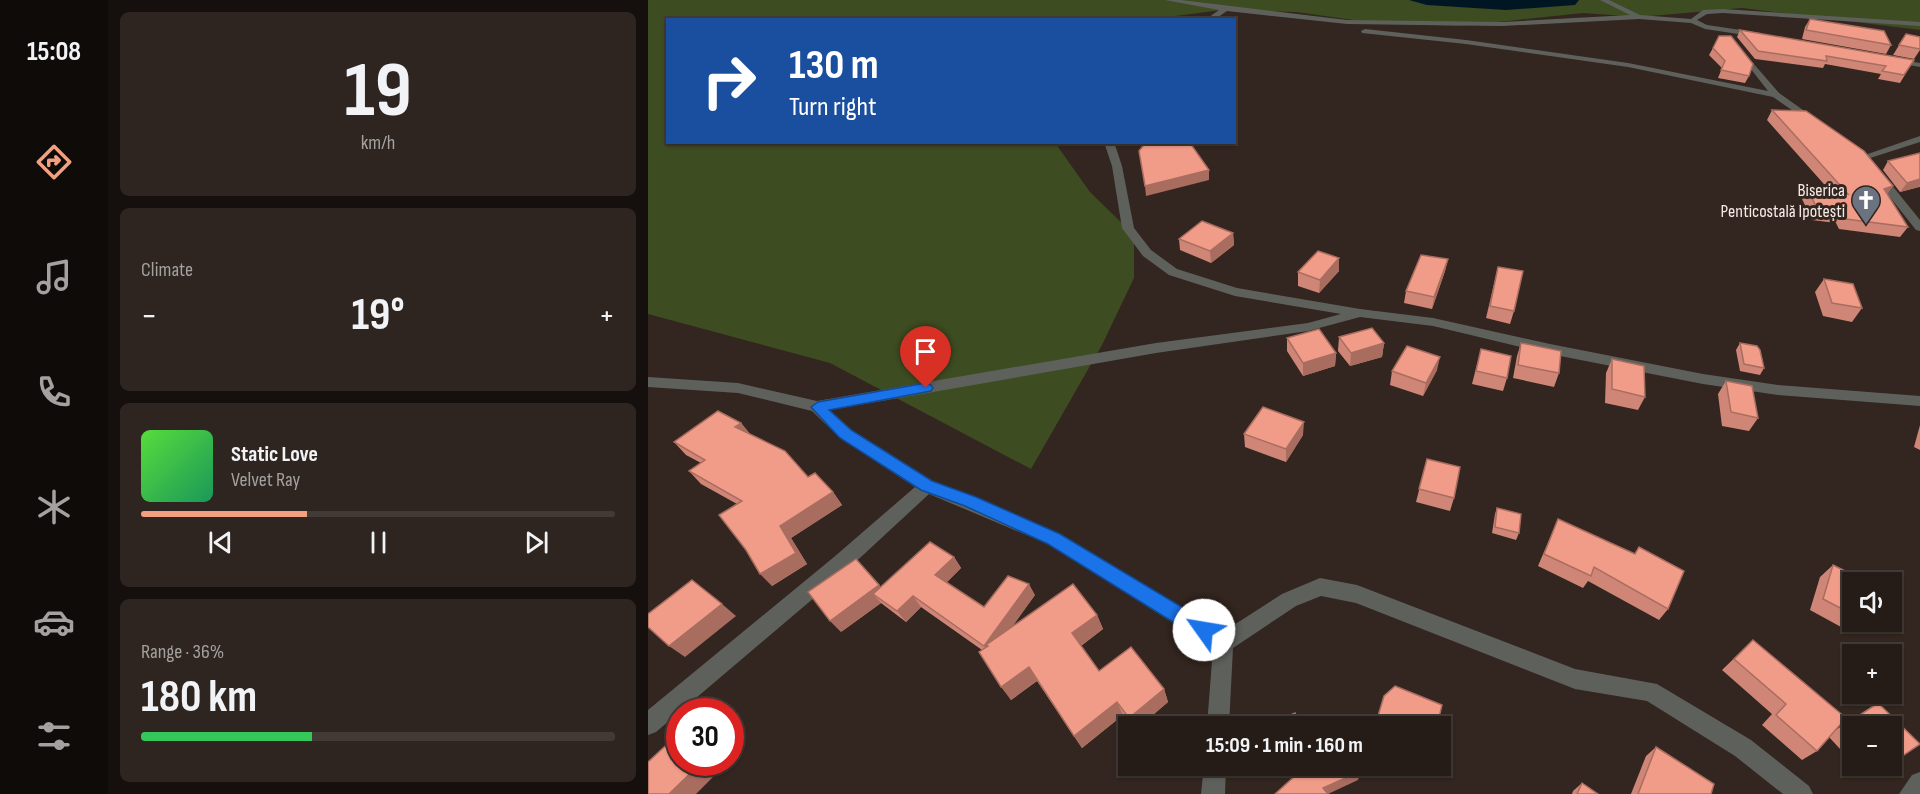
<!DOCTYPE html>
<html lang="en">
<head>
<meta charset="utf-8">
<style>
	body { margin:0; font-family:"Sofia Sans Condensed",sans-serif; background:#2e2520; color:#f1f3f6; height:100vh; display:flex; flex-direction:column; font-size:22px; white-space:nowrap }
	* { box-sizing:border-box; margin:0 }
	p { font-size:20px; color:#a4a1a1 }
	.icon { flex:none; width:33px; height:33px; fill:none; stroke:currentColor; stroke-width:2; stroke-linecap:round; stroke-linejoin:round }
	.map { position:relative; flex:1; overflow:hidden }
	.panel { display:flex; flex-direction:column; gap:12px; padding:12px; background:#150f0d; width:540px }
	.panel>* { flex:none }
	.guide { position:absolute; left:18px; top:18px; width:570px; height:126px; border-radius:0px; box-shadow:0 2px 4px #0004,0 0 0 2px #423a36; background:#1a4fa0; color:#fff; overflow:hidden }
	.fabs { position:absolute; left:1194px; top:572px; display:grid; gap:12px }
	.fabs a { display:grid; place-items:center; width:60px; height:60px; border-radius:0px; background:#261c17; box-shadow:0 2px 4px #0004,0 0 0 2px #423a36; font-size:30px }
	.speed { position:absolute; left:18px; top:698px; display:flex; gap:12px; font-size:30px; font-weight:700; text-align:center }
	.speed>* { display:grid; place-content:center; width:78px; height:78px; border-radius:50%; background:#261c17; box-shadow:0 2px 4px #0004,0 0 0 2px #423a36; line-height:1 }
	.speed .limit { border:9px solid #d22; background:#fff; color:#111 }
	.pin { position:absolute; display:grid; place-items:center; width:51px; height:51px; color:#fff; margin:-62px -26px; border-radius:50% 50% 50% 0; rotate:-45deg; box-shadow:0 0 6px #0007 }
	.pin .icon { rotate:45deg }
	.me { position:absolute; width:66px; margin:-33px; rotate:302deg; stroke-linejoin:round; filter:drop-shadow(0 0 4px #0008) }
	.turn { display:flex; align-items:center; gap:21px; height:126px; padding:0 24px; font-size:27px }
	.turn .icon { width:78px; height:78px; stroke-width:2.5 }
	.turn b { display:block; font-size:42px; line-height:51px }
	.big { font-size:45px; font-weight:700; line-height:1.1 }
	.panel .tile { flex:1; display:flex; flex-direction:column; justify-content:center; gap:9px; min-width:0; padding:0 21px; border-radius:9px; background:#2e2520 }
	.panel .dial { align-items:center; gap:0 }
	.dial b { font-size:78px; line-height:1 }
	.song { display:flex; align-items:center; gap:18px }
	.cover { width:72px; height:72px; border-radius:9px; background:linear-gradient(135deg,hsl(110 70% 55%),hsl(150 70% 35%)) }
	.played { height:6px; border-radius:3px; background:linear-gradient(90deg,#f2a07f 35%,#423a36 35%) }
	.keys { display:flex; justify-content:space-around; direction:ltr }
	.heat { display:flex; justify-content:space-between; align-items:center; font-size:33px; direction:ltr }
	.charge { height:9px; border-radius:4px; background:linear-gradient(90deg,#34c759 36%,#423a36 0) }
	.trip { position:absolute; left:470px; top:716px; width:333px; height:60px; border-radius:0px; background:#261c17; box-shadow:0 2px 4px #0004,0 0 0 2px #423a36; font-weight:700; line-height:60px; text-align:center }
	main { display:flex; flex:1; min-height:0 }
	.dock { display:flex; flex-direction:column; width:108px; justify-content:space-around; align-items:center; background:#0f0b09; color:#a4a1a1 }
	.dock .icon { width:42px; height:42px }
	.dock .selected { color:#f2a07f }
	.dock b { font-size:27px; color:#f1f3f6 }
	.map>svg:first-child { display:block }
	.green { fill:#3d4c21 }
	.water { fill:#001623 }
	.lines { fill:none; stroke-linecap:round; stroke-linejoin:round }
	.minor { fill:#5e615b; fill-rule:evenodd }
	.wall { fill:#cf8676 }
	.shaded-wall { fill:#a96d60 }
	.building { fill:#f19c89; stroke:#a96d60; stroke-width:1.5 }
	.route { fill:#1a73e8; stroke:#114b97; stroke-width:1.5 }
	.labels { text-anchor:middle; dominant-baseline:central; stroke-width:6; stroke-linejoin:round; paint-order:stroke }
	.far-poi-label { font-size:18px; fill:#f5ece7; stroke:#33251f; text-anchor:end }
</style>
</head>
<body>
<main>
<nav class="dock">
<b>15:08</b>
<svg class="icon selected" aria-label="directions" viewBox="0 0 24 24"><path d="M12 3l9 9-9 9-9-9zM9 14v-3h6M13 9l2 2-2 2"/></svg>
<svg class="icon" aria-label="music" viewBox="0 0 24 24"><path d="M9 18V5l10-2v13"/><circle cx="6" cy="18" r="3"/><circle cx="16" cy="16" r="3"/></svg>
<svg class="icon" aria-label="phone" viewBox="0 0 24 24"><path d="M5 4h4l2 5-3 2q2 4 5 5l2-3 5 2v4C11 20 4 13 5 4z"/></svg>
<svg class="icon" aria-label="climate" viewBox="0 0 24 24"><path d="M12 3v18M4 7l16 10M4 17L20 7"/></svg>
<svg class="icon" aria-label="car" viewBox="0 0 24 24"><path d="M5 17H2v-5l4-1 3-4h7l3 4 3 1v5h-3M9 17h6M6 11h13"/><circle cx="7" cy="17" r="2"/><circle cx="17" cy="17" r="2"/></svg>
<svg class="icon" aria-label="filters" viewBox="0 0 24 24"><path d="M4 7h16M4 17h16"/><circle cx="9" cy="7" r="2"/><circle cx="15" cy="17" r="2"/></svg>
</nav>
<section class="panel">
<div class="tile dial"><b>19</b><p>km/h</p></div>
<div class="tile"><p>Climate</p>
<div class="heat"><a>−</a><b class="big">19°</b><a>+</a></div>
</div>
<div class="tile">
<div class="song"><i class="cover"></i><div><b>Static Love</b><p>Velvet Ray</p></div></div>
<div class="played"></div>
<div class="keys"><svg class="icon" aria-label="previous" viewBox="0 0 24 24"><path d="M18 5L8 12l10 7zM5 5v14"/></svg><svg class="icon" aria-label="pause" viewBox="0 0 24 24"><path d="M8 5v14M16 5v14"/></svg><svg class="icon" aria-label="next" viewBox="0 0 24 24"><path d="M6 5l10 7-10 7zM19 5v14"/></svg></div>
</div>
<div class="tile"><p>Range · 36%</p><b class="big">180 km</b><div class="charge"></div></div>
</section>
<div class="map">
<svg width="1272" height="794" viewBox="0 0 1272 794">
	<rect width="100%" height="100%" fill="#33251f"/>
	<polygon class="green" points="0,0 1272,0 1272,30 1094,8 991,17 935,13 813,26 734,24 648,12 573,10 498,20 20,20 20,142 411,143 410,147 442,192 486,235 486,278 454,345 383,469 182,363 0,314"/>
	<polygon class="water" points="761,0 931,0 927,5 858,10 779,5"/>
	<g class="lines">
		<g class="minor">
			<polygon points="517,0 533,0 699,20 854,22 982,15 952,0 961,0 992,15 1043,19 1055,10 1075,9 1272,22 1272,26 1075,13 1059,14 1049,20 1059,25 1113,33 1114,35 1110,37 1057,29 1043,23 991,19 854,26 699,24 579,11 566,20 557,20 571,10"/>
			<polygon points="717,29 818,40 980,63 1120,91 1088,50 1092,48 1131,93 1172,122 1164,124 1125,97 980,67 818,44 714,33 713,31"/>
			<polygon points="1246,58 1272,63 1272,67 1243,62 1242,60"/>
			<polygon points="1272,136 1272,142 1216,160 1211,157"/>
			<polygon points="456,142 466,142 474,166 486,228 503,250 529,269 589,288 712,309 785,318 902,344 1055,374 1130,385 1272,396 1272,406 1130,395 1055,384 902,354 785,326 712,317 660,331 508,353 182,410 204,430 285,481 412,534 575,632 634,594 672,578 709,585 927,669 1009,684 1103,740 1161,786 1165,794 1135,794 1087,756 999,701 927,689 708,603 673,596 648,606 585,648 581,726 559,726 565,648 400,544 281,494 200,569 8,732 0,735 0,710 186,557 267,487 192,438 164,411 90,393 0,387 0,377 90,383 169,401 508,343 660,323 693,314 587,296 521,275 495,256 474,228 464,166"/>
			<polygon points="1230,172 1234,173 1272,220 1272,231 1268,230 1226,177 1225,175"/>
			<polygon points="556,765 578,765 577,794 553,794"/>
			<polygon points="1272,772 1272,794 1251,794 1264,775"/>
		</g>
	</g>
	<g class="wall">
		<polygon points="1162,19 1243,45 1238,54 1154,39 1157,27"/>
		<polygon points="1092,30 1266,60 1252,83 1230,79 1233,74 1177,64 1175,68 1107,59 1089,37"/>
		<polygon points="1258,34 1272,37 1272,50 1266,59 1245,55"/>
		<polygon points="1065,48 1101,76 1097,83 1070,78 1074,68 1061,55"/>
		<polygon points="1124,110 1240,195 1260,227 1252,237 1191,229 1188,223 1164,220 1154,199 1160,190 1183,192 1119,120"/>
		<polygon points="1272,153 1272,187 1271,187 1252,192 1235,170 1240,161"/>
		<polygon points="585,233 586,245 563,263 532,250 531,239"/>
		<polygon points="800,259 797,271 784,309 756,303 758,291"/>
		<polygon points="850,267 866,311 862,324 838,318"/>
		<polygon points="691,271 671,293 650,286 650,272"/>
		<polygon points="1176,279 1214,308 1204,322 1175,316 1167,292"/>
		<polygon points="691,337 736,343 734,357 702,366 690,351"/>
		<polygon points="639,338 688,353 687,366 655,376 639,351"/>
		<polygon points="873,343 911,373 906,387 865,378 869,356"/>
		<polygon points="1092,343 1116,368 1112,375 1092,371 1088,350"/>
		<polygon points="833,349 859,378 855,391 824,384"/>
		<polygon points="964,359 997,397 990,410 957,403 958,373"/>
		<polygon points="789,370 775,396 742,385 744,371"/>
		<polygon points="1078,381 1110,418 1101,431 1074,426 1070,394"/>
		<polygon points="93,423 102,434 160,477 185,492 194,505 143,538 159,564 124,586 89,504 53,484 41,471 53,463 38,455 26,442"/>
		<polygon points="1272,425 1272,450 1266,447"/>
		<polygon points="596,434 655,435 638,462 597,447"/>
		<polygon points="779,459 806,498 802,511 768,502"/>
		<polygon points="849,508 871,533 868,540 844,533 847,514"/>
		<polygon points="910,519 986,554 991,547 1020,609 1011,620 940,581 935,588 890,566"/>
		<polygon points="306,557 313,568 299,582 336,607 387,595 364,626 449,615 455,629 433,646 451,671 516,689 520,702 492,726 483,726 475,715 434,748 389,681 363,700 334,650 273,607 258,622 233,603 193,632 233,587"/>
		<polygon points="1185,565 1204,582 1204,621 1219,621 1204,633 1162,610 1172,577"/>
		<polygon points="1105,640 1186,731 1230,703 1204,726 1204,762 1181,737 1169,751 1154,760 1114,725 1124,714 1074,670"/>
		<polygon points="1008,747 1063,794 983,794 998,756"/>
		<polygon points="1207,765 1240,765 1218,777"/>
		<polygon points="934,783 950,794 924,794 925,791"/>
	</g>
	<g class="shaded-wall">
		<polygon points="483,142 504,142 504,143 483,145"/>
		<polygon points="561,170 561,180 498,196 497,186"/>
		<polygon points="1272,179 1272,185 1271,187 1252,192 1259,183"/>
		<polygon points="1245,186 1238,196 1236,189"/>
		<polygon points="585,233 586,245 563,263 562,251"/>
		<polygon points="691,258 691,271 671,293 672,280"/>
		<polygon points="800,259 797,271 784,309 786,297"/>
		<polygon points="736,343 734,357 702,366 703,353"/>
		<polygon points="688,353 687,366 655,376 655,363"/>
		<polygon points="792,357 789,370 775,396 778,383"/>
		<polygon points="656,422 655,435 638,462 638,449"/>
		<polygon points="93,423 103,435 87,427"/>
		<polygon points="185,492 194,505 143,538 159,564 124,586 112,574 132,526"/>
		<polygon points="306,557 313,568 295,586 287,575"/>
		<polygon points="381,584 387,595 345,654 338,645 344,654 343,656 336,646"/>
		<polygon points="231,585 241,597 225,594 233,603 193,632 182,621"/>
		<polygon points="265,596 273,607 258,622 249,611"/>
		<polygon points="74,604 88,616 37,657 21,646"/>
		<polygon points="449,615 455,629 431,647 424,633"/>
		<polygon points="381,667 389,681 363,700 353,687"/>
		<polygon points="516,689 520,702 492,726 485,726 481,718"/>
		<polygon points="469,702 475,715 434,748 426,736"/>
		<polygon points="54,762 62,762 72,770 48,794 21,794"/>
		<polygon points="713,771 710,780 680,794 675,788"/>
	</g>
	<g class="building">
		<polygon points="1162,19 1236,31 1243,45 1158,30"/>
		<polygon points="1092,30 1266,60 1256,75 1234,71 1238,66 1178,56 1179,61 1110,51"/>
		<polygon points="1258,34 1272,37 1272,49 1251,45"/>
		<polygon points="1071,36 1083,36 1105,64 1101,76 1073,70 1077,61 1065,48"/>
		<polygon points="1124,110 1158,111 1216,151 1245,186 1236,189 1260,227 1198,219 1195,213 1170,210 1160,190 1200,194"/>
		<polygon points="498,142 542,143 561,170 497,186 491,151"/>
		<polygon points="1272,153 1272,179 1259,183 1240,161"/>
		<polygon points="554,221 585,233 562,251 531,239"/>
		<polygon points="670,251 691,258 672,280 650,272"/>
		<polygon points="773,255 800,259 786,297 758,291"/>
		<polygon points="850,267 875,271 866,311 842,306"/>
		<polygon points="1176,279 1205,284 1214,308 1184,303"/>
		<polygon points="724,328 736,343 703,353 691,337"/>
		<polygon points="671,329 688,353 655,363 639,338"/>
		<polygon points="873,343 913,351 911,373 870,365"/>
		<polygon points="1092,343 1109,346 1112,350 1116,368 1096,364"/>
		<polygon points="759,346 792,357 778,383 744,371"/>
		<polygon points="833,349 863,356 859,378 828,371"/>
		<polygon points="964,359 996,366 997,397 964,389"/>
		<polygon points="1078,381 1104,386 1110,418 1083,412"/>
		<polygon points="615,407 656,422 638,449 596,434"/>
		<polygon points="70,411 93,423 87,427 137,451 160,477 167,473 185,492 132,526 148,553 112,574 98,550 71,515 94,501 41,471 57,460 26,442"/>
		<polygon points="779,459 812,467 806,498 771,489"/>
		<polygon points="849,508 873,514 871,533 847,527"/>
		<polygon points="910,519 987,554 991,547 1036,571 1020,609 946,567 943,576 896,554"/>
		<polygon points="282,542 306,557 287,575 336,607 360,576 381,584 336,646 265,596 249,611 225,594"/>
		<polygon points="208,559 231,585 182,621 160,592"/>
		<polygon points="1185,565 1219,582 1204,582 1204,614 1175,599"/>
		<polygon points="44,580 74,604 21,646 0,627 0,614"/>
		<polygon points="425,584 449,615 424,633 451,671 483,647 516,689 481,718 469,702 426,736 381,667 353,687 331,652 340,646 338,645"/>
		<polygon points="1105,640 1198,718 1169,751 1128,715 1138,704 1086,659"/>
		<polygon points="747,686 794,705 789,726 727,726 736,696"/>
		<polygon points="1230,703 1272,744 1244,763 1244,726 1204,726 1204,735 1195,726"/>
		<polygon points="647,713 653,726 620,726 620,725"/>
		<polygon points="27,737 32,741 32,762 54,762 21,794 0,794 0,762"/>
		<polygon points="1008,747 1066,784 1063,794 990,794"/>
		<polygon points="659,765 710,765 713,771 675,788 680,794 627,794"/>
		<polygon points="934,783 950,794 929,794"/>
	</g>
	<polygon class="route" points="278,383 283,385 285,388 283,391 181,410 203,430 284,481 328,497 412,534 562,624 565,630 562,637 556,639 549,637 400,544 317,506 273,490 192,438 163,407 170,402"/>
	<defs>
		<g id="church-pin" transform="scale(1.5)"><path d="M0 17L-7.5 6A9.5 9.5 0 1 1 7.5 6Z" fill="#6b7280" stroke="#33251f"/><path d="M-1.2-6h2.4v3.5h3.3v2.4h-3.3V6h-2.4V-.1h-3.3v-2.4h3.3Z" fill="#fff"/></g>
	</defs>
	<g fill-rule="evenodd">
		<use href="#church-pin" x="1218" y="200"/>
	</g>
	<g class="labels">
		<g class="far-poi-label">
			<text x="1197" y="190">Biserica<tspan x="1197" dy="21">Penticostală Ipotești</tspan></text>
		</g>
	</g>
</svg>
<div class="fabs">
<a><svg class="icon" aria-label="sound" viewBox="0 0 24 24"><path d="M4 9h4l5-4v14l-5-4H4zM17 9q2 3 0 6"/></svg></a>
<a>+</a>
<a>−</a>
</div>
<div class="speed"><div class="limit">30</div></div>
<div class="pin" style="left:278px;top:388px;background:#d93025"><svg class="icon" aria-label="arrive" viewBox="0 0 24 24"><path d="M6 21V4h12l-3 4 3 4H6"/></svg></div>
<svg class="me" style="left:556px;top:630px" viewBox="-20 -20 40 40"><circle r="19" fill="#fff"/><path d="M0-13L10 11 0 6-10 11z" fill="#1a73e8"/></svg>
<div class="trip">15:09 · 1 min · 160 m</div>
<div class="guide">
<div class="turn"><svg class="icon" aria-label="right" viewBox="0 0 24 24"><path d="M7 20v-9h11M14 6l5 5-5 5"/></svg><div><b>130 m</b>Turn right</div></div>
</div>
</div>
</main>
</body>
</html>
